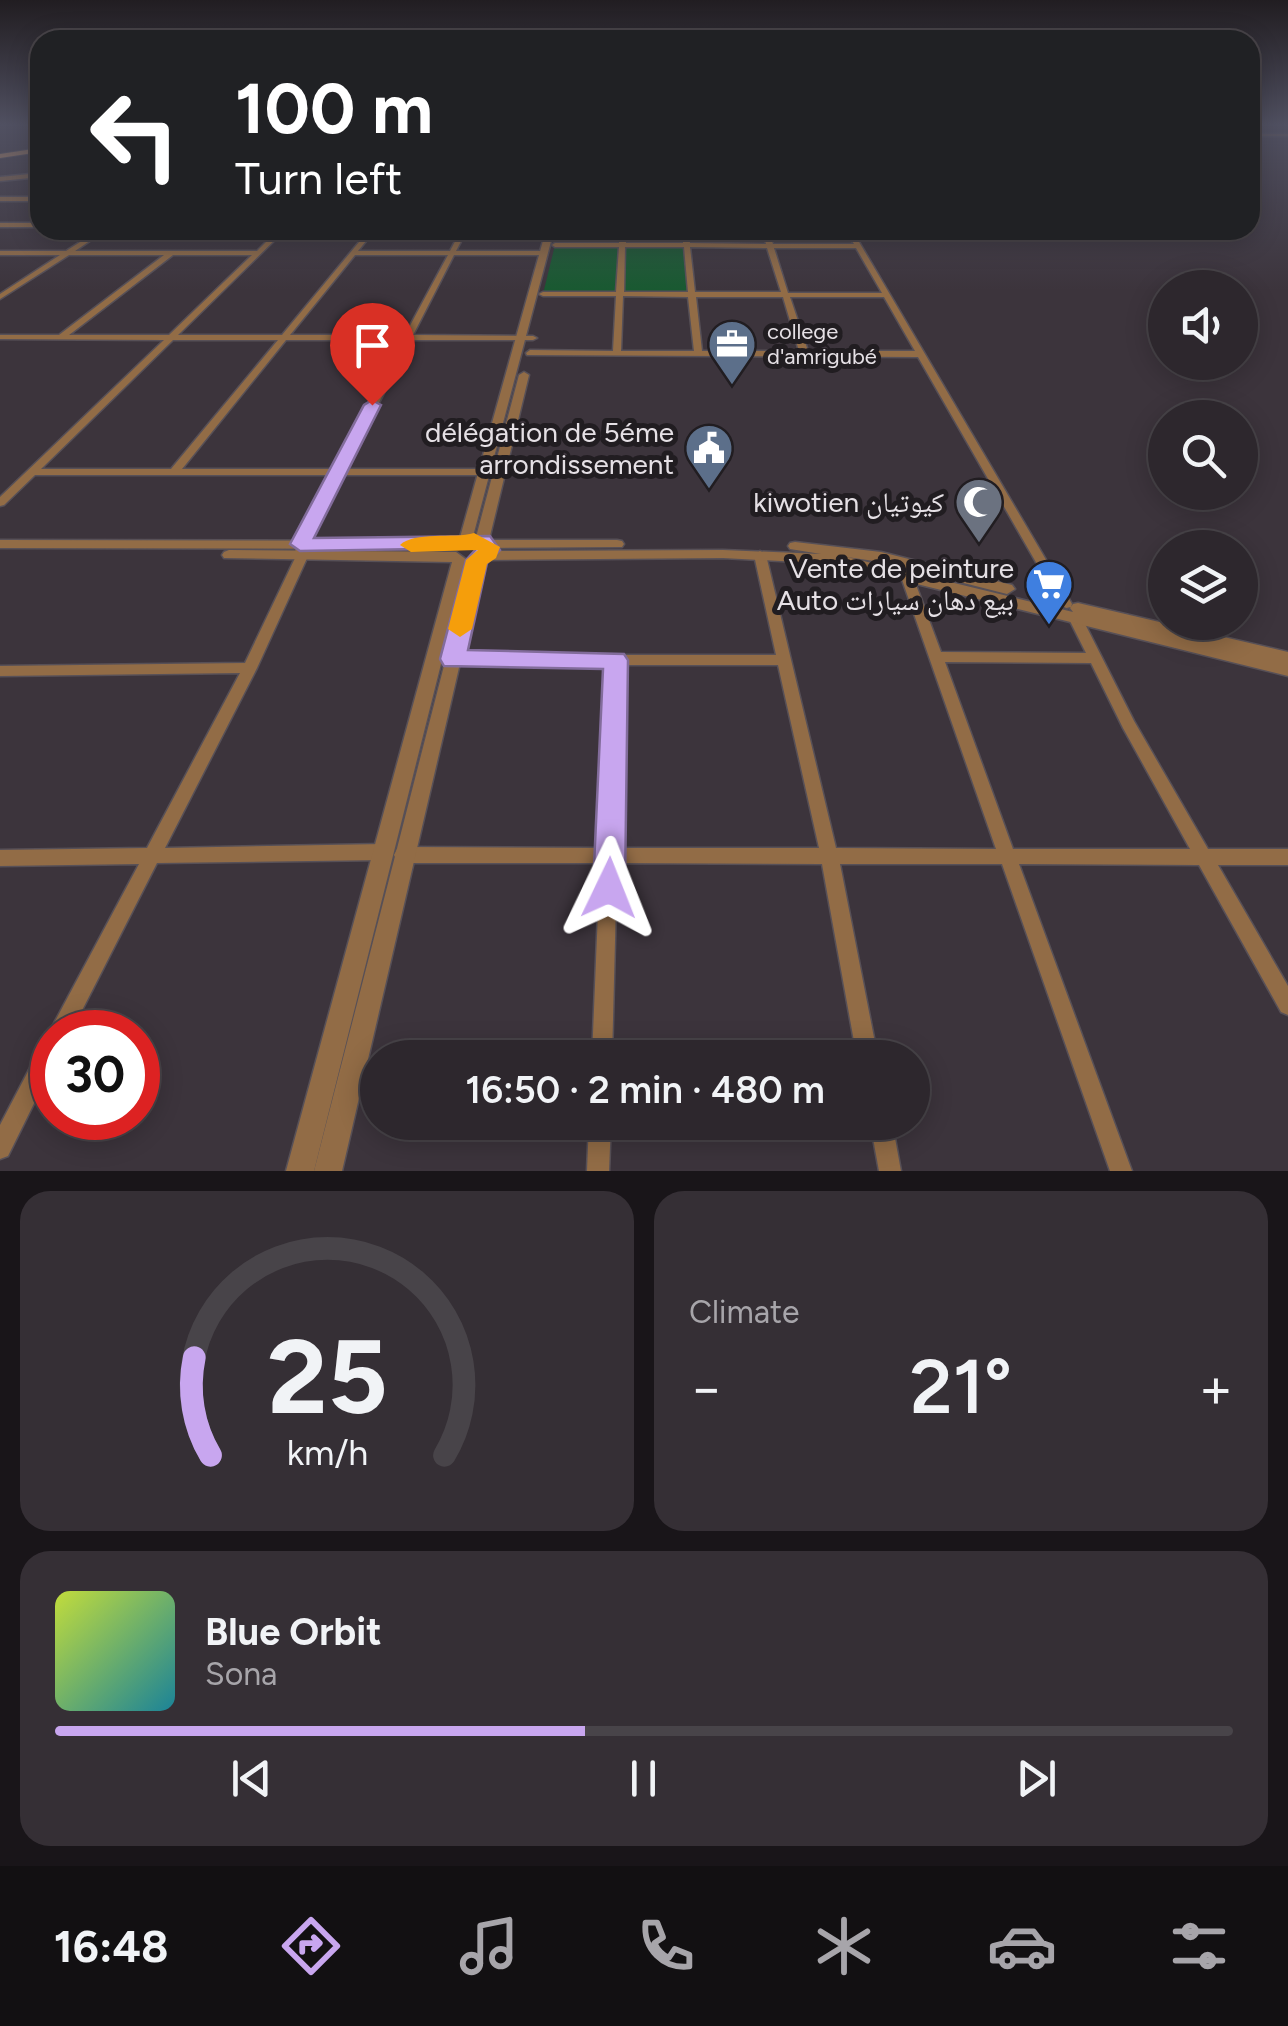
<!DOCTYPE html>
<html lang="en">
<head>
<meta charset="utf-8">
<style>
	body { margin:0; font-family:Figtree,"Noto Naskh Arabic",sans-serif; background:#352f35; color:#f1f3f6; height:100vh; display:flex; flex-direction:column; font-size:38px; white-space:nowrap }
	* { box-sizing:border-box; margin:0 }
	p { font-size:32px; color:#a7a5aa }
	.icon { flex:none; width:55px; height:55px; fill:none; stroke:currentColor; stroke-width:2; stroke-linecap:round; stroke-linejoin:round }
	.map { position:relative; height:1171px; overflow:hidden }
	.details { display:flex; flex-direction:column; gap:20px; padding:20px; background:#191519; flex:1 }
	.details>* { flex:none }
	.guide { position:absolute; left:30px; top:30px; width:1230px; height:210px; border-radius:30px; box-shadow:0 5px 25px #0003,0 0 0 2px #484449; background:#202124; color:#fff; overflow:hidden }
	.buttons { position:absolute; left:1148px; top:270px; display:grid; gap:20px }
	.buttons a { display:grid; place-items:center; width:110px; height:110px; border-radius:50%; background:#2d272d; box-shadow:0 5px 25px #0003,0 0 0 2px #484449; font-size:50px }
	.speed { position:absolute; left:30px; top:1010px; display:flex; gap:20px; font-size:50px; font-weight:700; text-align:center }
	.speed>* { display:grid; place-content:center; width:130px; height:130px; border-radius:50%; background:#2d272d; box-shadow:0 5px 25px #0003,0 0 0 2px #484449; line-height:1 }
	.speed .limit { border:15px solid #d22; background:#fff; color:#111 }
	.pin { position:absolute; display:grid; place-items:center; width:85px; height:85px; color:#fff; margin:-102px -42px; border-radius:50% 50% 50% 0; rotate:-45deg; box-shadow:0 0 10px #0007 }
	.pin .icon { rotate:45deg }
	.me { position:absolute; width:110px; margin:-55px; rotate:2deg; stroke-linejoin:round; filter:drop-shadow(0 0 8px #0008) }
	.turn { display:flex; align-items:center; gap:35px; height:210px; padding:0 40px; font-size:45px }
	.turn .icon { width:130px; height:130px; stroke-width:2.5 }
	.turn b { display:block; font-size:70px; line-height:85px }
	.big { font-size:75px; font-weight:600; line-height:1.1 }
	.details .widget { flex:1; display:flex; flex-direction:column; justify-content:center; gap:15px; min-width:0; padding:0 35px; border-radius:30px; background:#352f35 }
	.details .dial { align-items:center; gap:0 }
	.dial svg { height:260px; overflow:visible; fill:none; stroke:#484449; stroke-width:7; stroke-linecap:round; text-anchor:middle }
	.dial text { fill:#f1f3f6; stroke:none }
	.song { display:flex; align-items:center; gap:30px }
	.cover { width:120px; height:120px; border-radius:15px; background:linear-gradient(135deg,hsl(70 70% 55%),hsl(190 70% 35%)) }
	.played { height:10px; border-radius:5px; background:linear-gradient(90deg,#c8a6ef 45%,#484449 45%) }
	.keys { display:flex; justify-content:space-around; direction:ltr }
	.heat { display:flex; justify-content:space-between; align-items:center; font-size:55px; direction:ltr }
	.details .tiles { flex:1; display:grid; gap:20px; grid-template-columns:1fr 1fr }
	.widget:last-child { grid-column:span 2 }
	.trip { position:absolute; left:360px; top:1040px; width:570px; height:100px; border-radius:50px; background:#2d272d; box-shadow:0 5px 25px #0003,0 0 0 2px #484449; font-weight:600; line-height:100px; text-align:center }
	.menu { display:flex; height:160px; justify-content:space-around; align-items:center; background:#121012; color:#a7a5aa }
	.menu .icon { width:70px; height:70px }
	.menu .on { color:#c8a6ef }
	.menu b { font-size:45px; color:#f1f3f6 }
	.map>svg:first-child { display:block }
	.green { fill:#195931 }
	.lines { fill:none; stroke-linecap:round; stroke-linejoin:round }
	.minor-casing { stroke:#575057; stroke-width:3 }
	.tertiary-casing { stroke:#575057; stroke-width:3 }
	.trunk-casing { stroke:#575057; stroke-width:2 }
	.minor { fill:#926c46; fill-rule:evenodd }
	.tertiary { fill:#926c46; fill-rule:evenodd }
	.trunk { fill:#f0ac67; fill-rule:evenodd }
	.route { fill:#c8a6ef; stroke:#826c9b; stroke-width:2.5 }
	.slow { fill:#f59e0b }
	.labels { text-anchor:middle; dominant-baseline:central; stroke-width:10; stroke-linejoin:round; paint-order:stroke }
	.far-poi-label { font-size:22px; fill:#e5e0e5; stroke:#211d21; text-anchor:start }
	.poi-label { font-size:28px; fill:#e5e0e5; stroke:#211d21; text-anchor:end }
</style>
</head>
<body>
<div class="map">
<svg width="1288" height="1171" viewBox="0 0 1288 1171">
	<rect width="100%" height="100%" fill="#3c343c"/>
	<polygon class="green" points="555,245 686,245 692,294 543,294"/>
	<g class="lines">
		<g class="minor-casing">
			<g id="minor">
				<rect x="1250" y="134" width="38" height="2"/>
				<polygon points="40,173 40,177 0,181 0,177"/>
				<rect x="0" y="197" width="40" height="4"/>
				<rect x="0" y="223" width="40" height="4"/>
				<path d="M99,230H106L75,251H257L278,230H285L178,335H282L369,230H375L358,251H450L461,230H467L456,251H544L547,253L544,255H454L413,335L533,336L537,338L533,340H411L345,469H487L492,472L487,475H342L307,544L308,556L257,668L165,848L384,844L390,847L393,852L390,857L384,860L157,863L71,1032H52V1067L8,1156L0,1159V1125L45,1039L51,1036L50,1032L53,1025L139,864L0,866V850L147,848L240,673L0,676V666L245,663L296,556L295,544L331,475H35L4,505L0,506V497L164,340L0,339V335H59L164,255H69L0,299V294L60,255H0V251H66ZM173,255H252L169,335H69ZM355,255H448L405,335H290ZM173,340H278L171,469H41ZM286,340H403L335,469H182Z"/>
				<path d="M620,230H626V243H683L682,230H688L690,243L766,244L762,230H768L773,244H854L846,230H852L1072,604L1071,607L1066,608L1060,604L918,357L527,355L526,353L530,350L613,351L616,296H543L539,294L543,292H616L619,247H555L552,245L555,243H619ZM625,247H684L688,292H624ZM690,247L767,248L781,292H695ZM774,248H856L882,293H788ZM623,296L688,297L694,351H621ZM696,297H783L799,351H702ZM790,297H884L915,351H808Z"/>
				<path d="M760,551L766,555L836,848L996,849L900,574L906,570L912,574L941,652L1086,653L1068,617L1070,614H1080L1134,721L1208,849H1288V865H1218L1288,986V1015L1281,1012L1199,865L1019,864L1132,1171H1110L1002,864H840L878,1058H857L822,864L617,863L612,1058H592L600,863H403L397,861L394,855L397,849L403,847L600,848L608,664H453L448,663L446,659L448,655H776L754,555ZM945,662L1091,663L1123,728L1190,849H1013ZM622,665H778L819,848H617Z"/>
				<polygon points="589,1122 611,1122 609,1171 587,1171"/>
				<polygon points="870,1122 892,1122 901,1171 879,1171"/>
			</g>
		</g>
		<g class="tertiary-casing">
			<g id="tertiary">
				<polygon points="546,230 554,230 471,544 458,549 0,548 0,540 459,541"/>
				<polygon points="524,372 529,375 489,540 617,540 622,541 624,544 622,547 487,548 475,541 519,375"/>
				<polygon points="795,542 881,552 1012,585 1015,589 1007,594 881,562 847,557 1073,612 1070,608 1073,604 1078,603 1288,652 1288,676 836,564 723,558 484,560 342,1171 314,1171 472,557 485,551 723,550 821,554 790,549 788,546 790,543"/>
				<polygon points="229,550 456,552 467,560 314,1171 286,1171 452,562 224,558 222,555 224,552"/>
			</g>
		</g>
		<g class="trunk-casing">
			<polygon id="trunk" points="40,148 40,152 0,158 0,154"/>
		</g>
		<use href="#minor" class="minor"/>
		<use href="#tertiary" class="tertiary"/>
		<use href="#trunk" class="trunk"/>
	</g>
	<linearGradient id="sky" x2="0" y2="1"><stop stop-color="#211d21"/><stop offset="0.43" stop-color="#505061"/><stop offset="1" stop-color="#505061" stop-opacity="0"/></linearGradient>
	<rect width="1288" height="290" fill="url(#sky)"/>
	<polygon class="route" points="372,400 381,405 314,538 490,536 500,550 487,563 468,650 624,654 628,660 625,888 620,899 609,904 598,899 593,888 603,669 444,666 440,659 466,560 477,548 300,551 290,544 364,405"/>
	<path class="slow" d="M474,533L500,547L496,558L487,564L472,629L460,637L448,629L466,560L478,550L411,552L400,545C415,531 453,539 474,533Z"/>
	<defs>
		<g id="office-pin" transform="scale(2.5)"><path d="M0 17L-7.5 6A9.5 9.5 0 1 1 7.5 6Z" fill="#5c6f8a" stroke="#211d21"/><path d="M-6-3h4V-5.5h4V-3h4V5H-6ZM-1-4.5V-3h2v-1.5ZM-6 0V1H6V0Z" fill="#fff"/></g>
		<g id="civic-pin" transform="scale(2.5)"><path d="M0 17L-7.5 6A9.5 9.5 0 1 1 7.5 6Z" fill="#5c6f8a" stroke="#211d21"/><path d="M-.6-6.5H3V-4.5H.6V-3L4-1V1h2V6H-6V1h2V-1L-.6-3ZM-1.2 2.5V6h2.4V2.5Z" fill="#fff"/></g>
		<g id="mosque-pin" transform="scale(2.5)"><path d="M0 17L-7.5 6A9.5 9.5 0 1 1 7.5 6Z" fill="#6b7280" stroke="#211d21"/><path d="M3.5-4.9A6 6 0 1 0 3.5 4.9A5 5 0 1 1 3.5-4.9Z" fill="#fff"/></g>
		<g id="supermarket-pin" transform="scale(2.5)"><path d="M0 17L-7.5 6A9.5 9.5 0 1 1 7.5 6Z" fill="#3f7fe0" stroke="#211d21"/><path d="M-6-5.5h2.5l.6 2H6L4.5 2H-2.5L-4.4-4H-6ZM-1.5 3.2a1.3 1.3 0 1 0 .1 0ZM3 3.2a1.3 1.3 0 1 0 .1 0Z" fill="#fff"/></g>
	</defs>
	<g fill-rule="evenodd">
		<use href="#office-pin" x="732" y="344"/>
		<use href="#civic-pin" x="709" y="448"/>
		<use href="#mosque-pin" x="979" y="502"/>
		<use href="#supermarket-pin" x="1049" y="584"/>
	</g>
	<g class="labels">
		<g class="far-poi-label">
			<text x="767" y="331">college<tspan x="767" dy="25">d'amrigubé</tspan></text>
		</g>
		<g class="poi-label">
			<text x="674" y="432">délégation de 5éme<tspan x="674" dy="32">arrondissement</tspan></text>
			<text x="944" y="502">kiwotien كيوتيان</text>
			<text x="1014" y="568">Vente de peinture<tspan x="1014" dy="32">Auto بيع دهان سيارات</tspan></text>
		</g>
	</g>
</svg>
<div class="buttons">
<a><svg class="icon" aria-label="sound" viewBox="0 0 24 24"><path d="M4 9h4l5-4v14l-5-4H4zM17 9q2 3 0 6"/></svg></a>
<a><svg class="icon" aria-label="search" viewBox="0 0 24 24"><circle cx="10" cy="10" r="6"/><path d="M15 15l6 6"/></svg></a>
<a><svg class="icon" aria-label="layers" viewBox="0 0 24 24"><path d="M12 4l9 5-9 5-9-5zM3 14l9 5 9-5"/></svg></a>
</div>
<div class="speed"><div class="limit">30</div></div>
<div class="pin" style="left:372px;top:405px;background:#d93025"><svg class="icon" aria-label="arrive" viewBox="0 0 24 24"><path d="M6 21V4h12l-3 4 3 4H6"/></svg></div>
<svg class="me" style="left:609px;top:888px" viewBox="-20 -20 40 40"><path d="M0-17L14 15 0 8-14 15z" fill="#c8a6ef" stroke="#fff" stroke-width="4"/></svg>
<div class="trip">16:50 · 2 min · 480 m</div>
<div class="guide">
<div class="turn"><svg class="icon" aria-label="left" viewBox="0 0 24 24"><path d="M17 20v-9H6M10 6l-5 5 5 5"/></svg><div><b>100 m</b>Turn left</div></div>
</div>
</div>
<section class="details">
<div class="tiles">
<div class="widget dial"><svg viewBox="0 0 100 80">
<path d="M14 69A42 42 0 1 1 86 69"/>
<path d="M14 69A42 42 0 0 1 9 39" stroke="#c8a6ef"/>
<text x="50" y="56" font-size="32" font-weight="700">25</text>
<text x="50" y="72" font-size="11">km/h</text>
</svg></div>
<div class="widget"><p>Climate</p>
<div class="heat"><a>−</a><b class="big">21°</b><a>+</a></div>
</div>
<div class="widget">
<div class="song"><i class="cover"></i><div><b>Blue Orbit</b><p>Sona</p></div></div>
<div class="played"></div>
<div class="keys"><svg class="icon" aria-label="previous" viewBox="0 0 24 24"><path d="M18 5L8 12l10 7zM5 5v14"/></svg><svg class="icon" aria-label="pause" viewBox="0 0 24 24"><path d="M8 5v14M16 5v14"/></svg><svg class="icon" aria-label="next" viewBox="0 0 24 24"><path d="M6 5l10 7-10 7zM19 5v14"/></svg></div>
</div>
</div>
</section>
<nav class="menu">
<b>16:48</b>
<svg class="icon on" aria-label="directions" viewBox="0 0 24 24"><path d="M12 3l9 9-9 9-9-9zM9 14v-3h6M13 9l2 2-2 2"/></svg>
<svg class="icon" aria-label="music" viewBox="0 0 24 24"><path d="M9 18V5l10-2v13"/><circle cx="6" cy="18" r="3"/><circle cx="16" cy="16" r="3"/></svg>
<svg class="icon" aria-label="phone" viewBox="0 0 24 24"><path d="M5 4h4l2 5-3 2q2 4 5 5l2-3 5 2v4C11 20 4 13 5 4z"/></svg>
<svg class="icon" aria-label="climate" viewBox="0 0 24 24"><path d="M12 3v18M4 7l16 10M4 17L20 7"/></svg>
<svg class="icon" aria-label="car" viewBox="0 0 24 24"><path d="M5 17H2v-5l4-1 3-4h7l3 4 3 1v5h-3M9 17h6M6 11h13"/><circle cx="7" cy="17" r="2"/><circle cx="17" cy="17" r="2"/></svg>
<svg class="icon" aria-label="filters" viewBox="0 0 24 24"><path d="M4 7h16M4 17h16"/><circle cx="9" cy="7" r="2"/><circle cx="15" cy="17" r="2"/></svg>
</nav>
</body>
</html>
